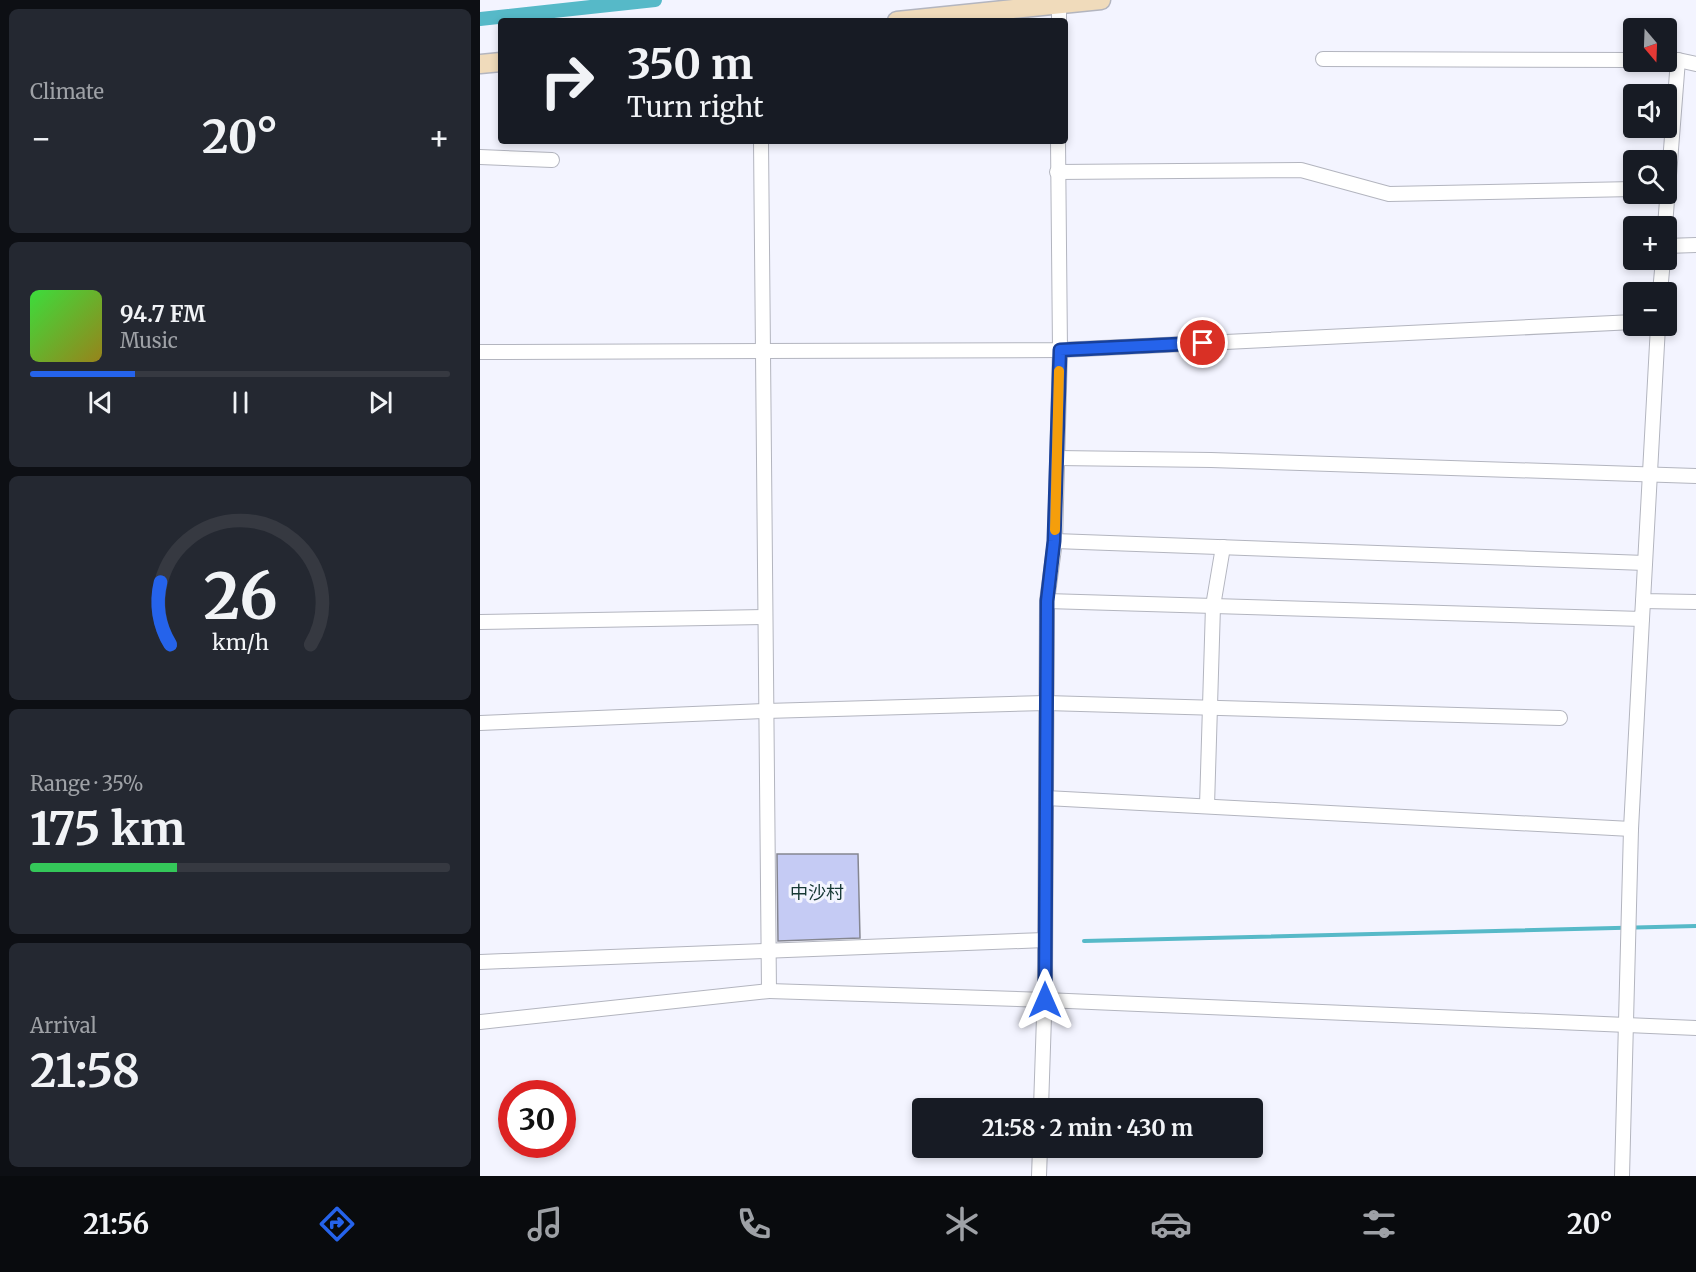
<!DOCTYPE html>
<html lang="en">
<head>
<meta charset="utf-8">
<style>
	body { margin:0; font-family:Merriweather,"Noto Sans SC",serif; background:#242831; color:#f1f3f6; height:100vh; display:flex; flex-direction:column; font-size:22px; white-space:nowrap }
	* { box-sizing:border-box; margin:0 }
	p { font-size:20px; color:#9ea1a6 }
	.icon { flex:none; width:33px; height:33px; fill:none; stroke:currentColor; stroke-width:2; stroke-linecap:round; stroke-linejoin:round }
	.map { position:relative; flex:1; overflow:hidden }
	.side { display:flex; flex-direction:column; gap:9px; padding:9px; background:#0d0f14; width:480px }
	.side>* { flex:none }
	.hud { position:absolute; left:18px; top:18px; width:570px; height:126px; border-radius:6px; box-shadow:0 3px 9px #0003; background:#171b24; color:#f1f3f6; overflow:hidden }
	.needle { width:39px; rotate:161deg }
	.controls { position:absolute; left:1143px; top:18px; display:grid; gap:12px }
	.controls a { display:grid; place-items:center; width:54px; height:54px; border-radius:6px; background:#171b24; box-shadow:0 3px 9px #0003; font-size:30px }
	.speed { position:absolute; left:18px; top:1080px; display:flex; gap:12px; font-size:30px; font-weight:700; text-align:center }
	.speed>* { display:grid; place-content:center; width:78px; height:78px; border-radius:50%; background:#171b24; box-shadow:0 3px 9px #0003; line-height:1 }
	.speed .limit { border:9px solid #d22; background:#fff; color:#111 }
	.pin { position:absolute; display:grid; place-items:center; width:51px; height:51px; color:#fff; margin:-26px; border:3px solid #fff; border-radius:50%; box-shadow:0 2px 6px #0007 }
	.me { position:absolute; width:66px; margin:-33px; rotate:0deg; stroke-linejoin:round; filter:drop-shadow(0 0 4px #0008) }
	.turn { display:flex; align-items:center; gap:21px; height:126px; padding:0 30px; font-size:27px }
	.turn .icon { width:78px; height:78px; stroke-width:2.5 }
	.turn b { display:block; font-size:42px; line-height:51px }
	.big { font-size:45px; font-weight:700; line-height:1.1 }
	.side .card { flex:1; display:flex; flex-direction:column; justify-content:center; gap:9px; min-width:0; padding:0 21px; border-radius:9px; background:#242831 }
	.side .dial { align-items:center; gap:0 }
	.dial svg { height:156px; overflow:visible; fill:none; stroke:#363941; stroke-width:7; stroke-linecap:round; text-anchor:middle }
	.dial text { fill:#f1f3f6; stroke:none }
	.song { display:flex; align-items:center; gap:18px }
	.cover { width:72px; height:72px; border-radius:9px; background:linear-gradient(135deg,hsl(120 70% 55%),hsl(50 70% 35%)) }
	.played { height:6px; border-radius:3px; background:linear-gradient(90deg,#2563eb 25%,#363941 25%) }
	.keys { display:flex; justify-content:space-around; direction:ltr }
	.heat { display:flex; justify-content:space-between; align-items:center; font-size:33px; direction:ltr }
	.charge { height:9px; border-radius:4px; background:linear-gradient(90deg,#34c759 35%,#363941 0) }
	.trip { position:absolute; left:432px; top:1098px; width:351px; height:60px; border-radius:6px; background:#171b24; box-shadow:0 3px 9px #0003; font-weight:700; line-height:60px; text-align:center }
	.tabs { display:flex; height:96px; justify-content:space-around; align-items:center; background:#090b0e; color:#9ea1a6 }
	.tabs .icon { width:42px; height:42px }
	.tabs .active { color:#2563eb }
	.tabs b { font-size:27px; color:#f1f3f6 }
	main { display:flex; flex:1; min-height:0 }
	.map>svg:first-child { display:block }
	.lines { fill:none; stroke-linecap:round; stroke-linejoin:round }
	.stream { stroke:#56b9c8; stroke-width:4 }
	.canal { stroke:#56b9c8; stroke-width:14 }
	.building { fill:#c5cbf4; stroke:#858690; stroke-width:1.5 }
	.street-casing { stroke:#b3b5bf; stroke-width:16 }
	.secondary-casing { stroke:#b3b5bf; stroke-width:21 }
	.street { stroke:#fff; stroke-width:14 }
	.secondary { stroke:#f0dbbb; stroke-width:18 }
	.route-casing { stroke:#184099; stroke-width:15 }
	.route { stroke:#2563eb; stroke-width:10 }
	.slow { stroke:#f59e0b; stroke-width:10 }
	.labels { text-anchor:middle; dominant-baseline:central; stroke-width:6; stroke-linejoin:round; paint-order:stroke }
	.quarter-label { font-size:18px; fill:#163834; stroke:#f3f4ff }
</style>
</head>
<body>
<main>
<section class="side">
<div class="card"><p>Climate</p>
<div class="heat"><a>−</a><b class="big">20°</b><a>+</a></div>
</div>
<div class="card">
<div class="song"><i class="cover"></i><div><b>94.7 FM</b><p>Music</p></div></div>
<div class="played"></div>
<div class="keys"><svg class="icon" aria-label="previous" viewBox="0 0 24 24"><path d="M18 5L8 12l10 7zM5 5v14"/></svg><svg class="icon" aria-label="pause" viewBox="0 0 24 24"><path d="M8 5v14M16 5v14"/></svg><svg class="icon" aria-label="next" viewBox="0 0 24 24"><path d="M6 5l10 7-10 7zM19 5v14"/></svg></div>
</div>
<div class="card dial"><svg viewBox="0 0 100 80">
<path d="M14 69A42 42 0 1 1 86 69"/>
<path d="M14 69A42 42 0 0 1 9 37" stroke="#2563eb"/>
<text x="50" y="56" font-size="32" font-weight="700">26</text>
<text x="50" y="72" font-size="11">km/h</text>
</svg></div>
<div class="card"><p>Range · 35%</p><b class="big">175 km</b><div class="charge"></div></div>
<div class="card"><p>Arrival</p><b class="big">21:58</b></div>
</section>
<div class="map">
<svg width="1216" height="1176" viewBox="0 0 1216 1176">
	<rect width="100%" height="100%" fill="#f3f4ff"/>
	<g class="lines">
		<polyline class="stream" points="604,941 1216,926"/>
		<polyline class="canal" points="0,19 175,0"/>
	</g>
	<polygon class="building" points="297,854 378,854 380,938 298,941"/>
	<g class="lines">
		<g class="street-casing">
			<g id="street">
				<polyline points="579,21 579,4"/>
				<polyline points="843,59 1154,60"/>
				<polyline points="1186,60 1198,60 1216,64"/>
				<polyline points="281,141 289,991 565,1000 1216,1028"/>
				<polyline points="0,157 72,160"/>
				<polyline points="577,172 821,170 909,194 1154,189"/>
				<polyline points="1185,226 1198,60"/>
				<polyline points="1186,246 1216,245"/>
				<polyline points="1180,292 1183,260"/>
				<polyline points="1178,326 1163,601 1216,602"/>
				<polyline points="0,352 580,350 1154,322"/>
				<polyline points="577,458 731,460 1216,476"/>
				<polyline points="575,541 1165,563"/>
				<polyline points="567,601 1162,619 1163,601"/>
				<polyline points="0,622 285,617"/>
				<polyline points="0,723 286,711 566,703 1080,718"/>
				<polyline points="566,798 1151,829"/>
				<polyline points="727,806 733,606 743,547"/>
				<polyline points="0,962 565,940"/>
				<polyline points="0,1022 289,991"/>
				<polyline points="561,1108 565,986 567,601 575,541 580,350 578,141"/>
				<polyline points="559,1176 560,1148"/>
				<polyline points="1142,1176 1151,829 1162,619"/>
			</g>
		</g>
		<g class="secondary-casing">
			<g id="secondary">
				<polyline points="417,21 621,0"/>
				<polyline points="0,64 21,62"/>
			</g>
		</g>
		<use href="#street" class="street"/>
		<use href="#secondary" class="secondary"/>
	</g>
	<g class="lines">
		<g class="route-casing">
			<polyline id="route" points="565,1000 567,601 574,541 580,350 723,343"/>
		</g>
		<use href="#route" class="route"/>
		<polyline class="slow" points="575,530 579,371"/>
	</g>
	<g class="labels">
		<g class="quarter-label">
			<text x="337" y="892">中沙村</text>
		</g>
	</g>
</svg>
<div class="controls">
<a><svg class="needle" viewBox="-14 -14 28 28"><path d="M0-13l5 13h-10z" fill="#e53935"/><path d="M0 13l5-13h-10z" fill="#9ea1a6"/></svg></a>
<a><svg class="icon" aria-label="sound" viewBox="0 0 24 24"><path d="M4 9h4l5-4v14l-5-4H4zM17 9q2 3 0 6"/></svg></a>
<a><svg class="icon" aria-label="search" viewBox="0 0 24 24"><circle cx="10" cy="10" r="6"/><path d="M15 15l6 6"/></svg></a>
<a>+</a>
<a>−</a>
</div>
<div class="speed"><div class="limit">30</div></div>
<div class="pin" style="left:723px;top:343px;background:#d93025"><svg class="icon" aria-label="arrive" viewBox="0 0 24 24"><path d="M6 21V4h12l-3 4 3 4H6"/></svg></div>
<svg class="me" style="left:565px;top:1000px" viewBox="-20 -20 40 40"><path d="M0-17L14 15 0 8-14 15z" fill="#2563eb" stroke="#fff" stroke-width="4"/></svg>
<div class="trip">21:58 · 2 min · 430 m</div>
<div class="hud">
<div class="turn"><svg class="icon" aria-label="right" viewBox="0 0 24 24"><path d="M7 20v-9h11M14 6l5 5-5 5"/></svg><div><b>350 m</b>Turn right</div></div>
</div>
</div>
</main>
<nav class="tabs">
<b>21:56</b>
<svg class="icon active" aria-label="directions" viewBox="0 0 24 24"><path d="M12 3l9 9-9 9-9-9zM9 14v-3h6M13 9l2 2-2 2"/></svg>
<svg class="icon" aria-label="music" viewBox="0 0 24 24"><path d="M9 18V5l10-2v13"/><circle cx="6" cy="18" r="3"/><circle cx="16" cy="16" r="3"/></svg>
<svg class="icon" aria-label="phone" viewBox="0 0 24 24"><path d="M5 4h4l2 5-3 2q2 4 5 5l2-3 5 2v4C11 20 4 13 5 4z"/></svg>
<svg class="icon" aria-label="climate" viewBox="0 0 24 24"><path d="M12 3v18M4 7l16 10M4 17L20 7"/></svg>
<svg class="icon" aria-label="car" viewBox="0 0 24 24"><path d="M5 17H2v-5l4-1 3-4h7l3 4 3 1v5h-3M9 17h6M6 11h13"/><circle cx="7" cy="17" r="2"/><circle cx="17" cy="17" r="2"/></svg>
<svg class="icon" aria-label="filters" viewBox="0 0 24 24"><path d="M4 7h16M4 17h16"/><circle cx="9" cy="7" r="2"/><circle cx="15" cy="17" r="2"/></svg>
<b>20°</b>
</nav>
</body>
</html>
